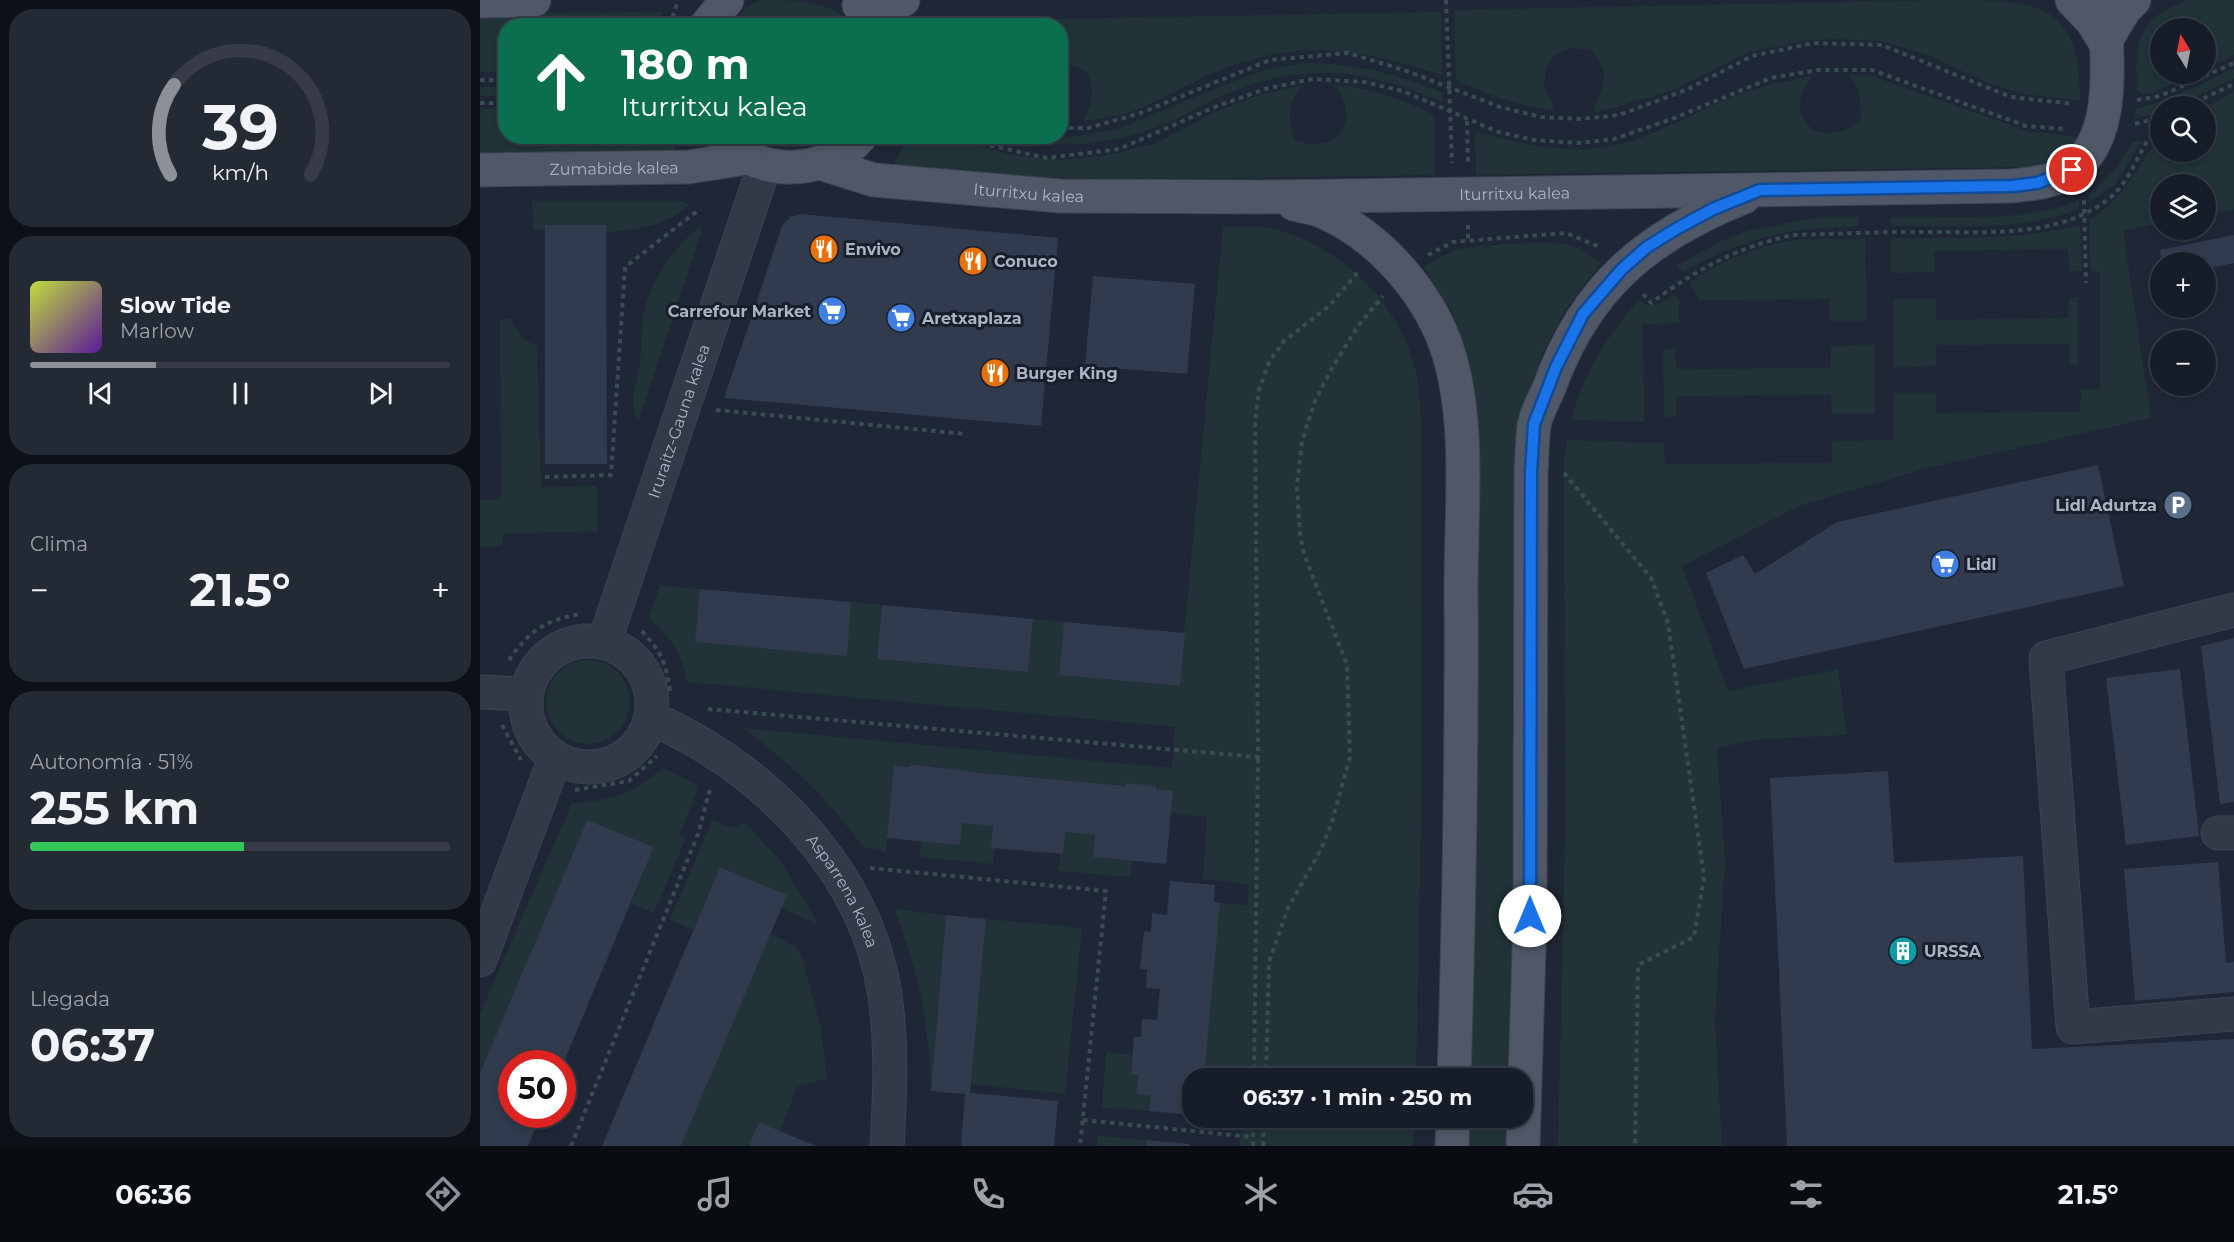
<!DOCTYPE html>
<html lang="es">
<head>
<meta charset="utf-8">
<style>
	body { margin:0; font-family:Montserrat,sans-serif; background:#242a34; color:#f1f3f6; height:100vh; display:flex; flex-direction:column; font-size:22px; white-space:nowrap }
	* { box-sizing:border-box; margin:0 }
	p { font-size:20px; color:#9ea2a8 }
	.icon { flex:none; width:33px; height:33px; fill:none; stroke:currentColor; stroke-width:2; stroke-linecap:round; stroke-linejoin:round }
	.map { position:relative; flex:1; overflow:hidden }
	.sheet { display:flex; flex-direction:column; gap:9px; padding:9px; background:#0d1016; width:480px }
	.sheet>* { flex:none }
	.banner { position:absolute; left:18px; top:18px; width:570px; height:126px; border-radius:24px; box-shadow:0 3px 9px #0003,0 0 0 2px #363b45; background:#0b6e4f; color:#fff; overflow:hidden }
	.needle { width:39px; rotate:350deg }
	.controls { position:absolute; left:1670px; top:18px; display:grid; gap:12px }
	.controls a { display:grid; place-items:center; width:66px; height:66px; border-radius:50%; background:#171d28; box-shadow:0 3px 9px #0003,0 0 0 2px #363b45; font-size:30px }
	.speed { position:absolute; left:18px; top:1050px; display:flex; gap:12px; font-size:30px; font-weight:700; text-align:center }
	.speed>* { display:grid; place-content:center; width:78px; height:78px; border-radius:50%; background:#171d28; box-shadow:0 3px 9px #0003,0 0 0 2px #363b45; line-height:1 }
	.speed .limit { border:9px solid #d22; background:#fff; color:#111 }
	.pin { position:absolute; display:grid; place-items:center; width:51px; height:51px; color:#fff; margin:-26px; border:3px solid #fff; border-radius:50%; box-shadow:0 2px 6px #0007 }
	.me { position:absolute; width:66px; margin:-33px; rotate:0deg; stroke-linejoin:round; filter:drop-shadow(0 0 4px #0008) }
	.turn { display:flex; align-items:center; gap:21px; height:126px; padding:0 24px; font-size:27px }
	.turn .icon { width:78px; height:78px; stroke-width:2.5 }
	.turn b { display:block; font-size:42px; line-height:51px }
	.big { font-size:45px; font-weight:700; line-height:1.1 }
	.sheet .widget { flex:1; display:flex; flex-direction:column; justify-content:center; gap:9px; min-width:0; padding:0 21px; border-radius:24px; background:#242a34 }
	.sheet .dial { align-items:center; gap:0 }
	.dial svg { height:156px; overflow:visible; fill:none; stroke:#363b45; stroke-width:7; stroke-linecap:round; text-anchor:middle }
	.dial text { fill:#f1f3f6; stroke:none }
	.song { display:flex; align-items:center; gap:18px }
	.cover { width:72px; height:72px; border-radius:9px; background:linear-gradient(135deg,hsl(70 70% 55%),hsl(270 70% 35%)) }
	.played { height:6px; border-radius:3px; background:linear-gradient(90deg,#8c9099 30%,#363b45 30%) }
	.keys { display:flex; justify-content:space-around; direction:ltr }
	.heat { display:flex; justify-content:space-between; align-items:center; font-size:33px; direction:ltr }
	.charge { height:9px; border-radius:4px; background:linear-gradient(90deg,#34c759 51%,#363b45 0) }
	.trip { position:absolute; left:702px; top:1068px; width:351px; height:60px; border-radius:24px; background:#171d28; box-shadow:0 3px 9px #0003,0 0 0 2px #363b45; font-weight:700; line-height:60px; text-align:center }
	.menu { display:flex; height:96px; justify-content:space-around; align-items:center; background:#090c10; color:#9ea2a8 }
	.menu .icon { width:42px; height:42px }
	.menu .current { color:#8c9099 }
	.menu b { font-size:27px; color:#f1f3f6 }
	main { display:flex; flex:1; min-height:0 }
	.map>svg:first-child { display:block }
	.green { fill:#213337 }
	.building { fill:#313b4d }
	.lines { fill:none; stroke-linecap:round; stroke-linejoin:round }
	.minor-casing { stroke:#3c4350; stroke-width:35 }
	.major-casing { stroke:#3c4350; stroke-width:35 }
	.path { stroke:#394c50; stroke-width:4; stroke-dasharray:4.5 4.5; stroke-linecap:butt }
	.minor { stroke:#323947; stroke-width:33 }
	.major { stroke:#505867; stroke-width:33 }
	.route-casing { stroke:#114b97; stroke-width:15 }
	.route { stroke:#1a73e8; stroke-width:10 }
	.labels { text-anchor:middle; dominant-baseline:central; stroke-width:6; stroke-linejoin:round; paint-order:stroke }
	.street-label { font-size:16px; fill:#acb4c4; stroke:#181f2b }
	.poi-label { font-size:16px; font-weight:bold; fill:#acb4c4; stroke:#181f2b; text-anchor:start }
</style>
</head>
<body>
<main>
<section class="sheet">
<div class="widget dial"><svg viewBox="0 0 100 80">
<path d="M14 69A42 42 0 1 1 86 69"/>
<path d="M14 69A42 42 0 0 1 16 23" stroke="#8c9099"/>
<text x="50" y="56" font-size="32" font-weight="700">39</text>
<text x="50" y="72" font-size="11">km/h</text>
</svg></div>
<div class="widget">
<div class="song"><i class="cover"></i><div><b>Slow Tide</b><p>Marlow</p></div></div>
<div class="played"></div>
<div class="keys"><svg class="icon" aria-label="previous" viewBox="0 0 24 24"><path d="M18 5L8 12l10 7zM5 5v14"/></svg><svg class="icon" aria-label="pause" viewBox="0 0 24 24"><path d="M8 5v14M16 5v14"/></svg><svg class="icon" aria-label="next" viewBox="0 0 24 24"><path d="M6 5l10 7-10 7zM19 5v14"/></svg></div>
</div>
<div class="widget"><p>Clima</p>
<div class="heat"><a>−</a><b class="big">21.5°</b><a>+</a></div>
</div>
<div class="widget"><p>Autonomía · 51%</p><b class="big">255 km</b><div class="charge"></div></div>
<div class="widget"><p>Llegada</p><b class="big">06:37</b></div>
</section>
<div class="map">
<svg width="1754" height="1146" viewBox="0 0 1754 1146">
	<rect width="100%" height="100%" fill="#1f2736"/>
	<g class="green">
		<path d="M281,0C316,0 352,0 373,25H250L267,7Z"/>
		<path d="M1462,0C1557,0 1601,0 1600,101L1543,94L1510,84L1447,55L1402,41L1361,39L1332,40L1269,52L1191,91L1118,112L1113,109C1125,83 1131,75 1111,50L1091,48L1075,55L1066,68L1064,85L1075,111C1039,106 1009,96 976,80L974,10Z"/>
		<path d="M1707,0H1754V55L1725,69V28H1680V74H1716L1671,93L1662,94L1657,89C1656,60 1654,30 1682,12C1689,7 1699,5 1707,0Z"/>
		<polygon points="183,12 178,25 26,26 25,72 0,72 0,14"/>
		<path d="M961,12L962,75C877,48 817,37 731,74C702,87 674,105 644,114C631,117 617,119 603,121C613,102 617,89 605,70L581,63L580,26L499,25L516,20Z"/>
		<path d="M822,63C872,62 916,74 962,92V102C886,69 824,61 746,94C719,106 692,123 663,132C610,149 555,147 501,137H592L638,129L754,81L785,70Z"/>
		<polygon points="1754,69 1754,79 1693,106 1680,106 1680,112 1654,119 1655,109 1683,101"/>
		<path d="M1369,74L1392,76L1547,131L1598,137C1584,156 1571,163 1548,167L996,175L995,132C1040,143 1089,156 1135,145C1177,136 1214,112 1253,97C1279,86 1305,81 1333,76C1299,114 1338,154 1380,121C1382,102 1380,90 1369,74Z"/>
		<path d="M854,85C891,88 922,99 954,115L955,175L691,179L555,177L413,165L431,136L466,137L533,155L581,160L622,156L674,144L735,112L781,94L823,86C806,102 808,120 815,140C855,157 884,121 854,85Z"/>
		<rect x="0" y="87" width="25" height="9"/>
		<path d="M1754,92V209L1725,215V184H1680V223L1643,231L1671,418L1444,469L1319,506L1202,566L1248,691L1358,669L1367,735L1282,739L1237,748L1245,862L1235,1018L1242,1146H1078L1085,833L1084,457L1087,440L1184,443L1185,464L1352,463V441L1414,440V393H1456V413L1600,412L1601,390L1620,389V272L1610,271L1609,220C1649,196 1652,170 1680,139V152H1725V107Z"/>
		<polygon points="25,108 26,136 189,137 197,155 0,157 0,109"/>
		<path d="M272,137H349C325,149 295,152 272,137Z"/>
		<path d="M1662,141L1635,184L1609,203L1608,194C1629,180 1640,164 1652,142Z"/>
		<path d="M1599,200V209C1540,232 1473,225 1411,226V217C1472,216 1540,224 1599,200Z"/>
		<path d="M52,201H201L210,204C187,226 156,230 126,233L125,225H65V230H53Z"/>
		<path d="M1341,217H1379L1378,226C1308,229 1264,236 1203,273L1197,265L1243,240L1271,230Z"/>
		<path d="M221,225L222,230L158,422C149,398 155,391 159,368C162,351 161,334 163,317C169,281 194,248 221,225Z"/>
		<path d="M1600,225L1602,271L1589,272L1588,249L1454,251L1455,272L1411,273V238C1475,238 1537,240 1600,225Z"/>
		<path d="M743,227C759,227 778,226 793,229C862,246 919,303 936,371C940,387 939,405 941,422L942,766L936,1078H724L740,903L768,905V884L723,879L727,817L690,813L676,786L647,783L646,786L461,769V766L431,764L430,767L415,766L406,851L384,848C347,798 313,766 264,728L692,768L695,727L207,682C200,648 193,641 169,618L180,585L220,589L216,642L366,655L371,602L402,605L397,659L548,672L553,619L584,622L579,675L699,686Z"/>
		<path d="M1323,239H1385L1387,321H1350L1349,299L1220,300L1209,283C1243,260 1283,243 1323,239Z"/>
		<path d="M1043,243C1078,243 1093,240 1121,263L1085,311L1063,352L1044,406L1033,1078H990L994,996L998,524L995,415L988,362L971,310L943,267C981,243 999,246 1043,243Z"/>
		<path d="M1194,294L1199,300V323L1163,324L1164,422L1091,420C1103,375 1127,335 1159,300C1173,311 1181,303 1194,294Z"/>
		<polygon points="1598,297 1598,365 1589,365 1589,344 1456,345 1456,366 1413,367 1413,299 1456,299 1456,320 1588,318 1589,298"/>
		<polygon points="20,319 30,319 43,339 57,346 61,487 117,486 118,531 23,534 22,546 0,547 0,500 21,499"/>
		<polygon points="1395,345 1395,414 1352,414 1351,395 1196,396 1196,417 1184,417 1183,349 1195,349 1196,369 1350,368 1351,346"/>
		<circle cx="108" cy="702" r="42"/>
		<path d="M183,768L219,786L200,834L206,838L174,913L151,904L174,847L107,820L0,1073V1014L92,803C135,800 149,795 183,768Z"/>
		<polygon points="232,820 253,828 265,823 299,859 339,925 301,908 306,895 240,867 213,930 190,920"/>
		<polygon points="482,823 513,826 511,848 515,848 513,864 440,857 441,841 480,845"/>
		<polygon points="585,832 615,835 614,857 652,861 651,877 578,871"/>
		<path d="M414,909L466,915L451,1091C449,1027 439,968 414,909Z"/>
		<polygon points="506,919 602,928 585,1094 491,1084"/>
		<polygon points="291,933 316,947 322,957 341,1029 347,1078 317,1087 300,1131 279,1122 269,1146 201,1146"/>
		<polygon points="626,1052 652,1055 651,1074 658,1075 656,1093 671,1095 669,1111 622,1107"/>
		<polygon points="761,1118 935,1118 933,1146 760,1146"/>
		<polygon points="988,1118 1032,1118 1031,1146 986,1146"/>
		<polygon points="618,1136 667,1140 666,1146 617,1146"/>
	</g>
	<g class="building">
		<polygon points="321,214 578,238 561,426 244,398 302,226 310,217"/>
		<polygon points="65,225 126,225 127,464 65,464"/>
		<polygon points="1754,235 1754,263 1725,269 1725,262 1682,262 1680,250"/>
		<polygon points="613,276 715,284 707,374 605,366"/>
		<polygon points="1618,465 1644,586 1264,669 1226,573 1263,555 1275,574 1357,522"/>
		<polygon points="220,589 371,602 367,656 215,642"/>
		<polygon points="402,605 553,619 548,672 397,659"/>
		<polygon points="584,622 705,633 700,686 579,675"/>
		<polygon points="1754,638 1754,802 1740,804 1721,646"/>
		<polygon points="1700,669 1719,836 1646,845 1626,678"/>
		<polygon points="431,764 502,773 646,786 646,783 676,786 676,789 693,791 686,864 613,857 615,835 585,832 583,854 511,848 513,826 482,823 480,845 407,838 414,766 430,767"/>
		<polygon points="1408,771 1414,863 1543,856 1552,1049 1754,1039 1754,1146 1307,1146 1290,778"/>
		<polygon points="107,820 174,847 83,1064 32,1064 32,1114 61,1114 48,1146 0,1146 0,1073"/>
		<polygon points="1738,862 1746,963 1754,962 1754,992 1655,1001 1644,869"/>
		<polygon points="240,867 307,895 201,1146 122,1146"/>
		<polygon points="690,881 735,885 734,902 740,903 724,1078 712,1078 712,1115 669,1111 671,1095 656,1094 658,1075 651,1075 654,1037 661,1037 662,1019 677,1020 680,989 666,988 667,970 660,969 664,931 671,932 672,913 687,915"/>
		<polygon points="466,915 506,919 490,1093 578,1101 574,1146 481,1146 485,1094 451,1091"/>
		<polygon points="279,1122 300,1131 336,1146 269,1146"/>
		<polygon points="667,1140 709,1144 709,1146 666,1146"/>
	</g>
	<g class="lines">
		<g class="minor-casing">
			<g id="minor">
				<polyline points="1754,610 1566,658 1593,1027 1754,1014"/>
				<circle cx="109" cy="704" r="63"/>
				<path id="s1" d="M124,643L285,164"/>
				<polyline points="0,692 46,694"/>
				<path id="s2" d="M171,718C284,768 386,869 405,996C412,1045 410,1097 407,1146"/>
				<polyline points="1738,833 1754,833"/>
				<polyline points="0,960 75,758"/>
			</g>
		</g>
		<g class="major-casing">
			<g id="major">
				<polyline points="1592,0 1612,21 1625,42"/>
				<polyline points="0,1 54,0"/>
				<polyline points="379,5 423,0"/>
				<polyline points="226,26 247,0"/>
				<polyline points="1625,42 1644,10 1654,0"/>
				<path d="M241,136C275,178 346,177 381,136"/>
				<path id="s3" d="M340,163L394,180L580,196L783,197L1531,186C1548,184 1566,183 1581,176C1642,147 1625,55 1625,0"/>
				<path id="s4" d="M0,170L208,167L266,158"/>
				<path d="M814,204C825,207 837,208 846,213C903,239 953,298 970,358C990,428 981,514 981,587C982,751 979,915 974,1078"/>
				<polyline points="972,1146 973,1118"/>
				<path d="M1043,1146L1050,916L1051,472C1052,457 1052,441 1054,426C1056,413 1064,400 1069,388C1105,287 1167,236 1264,197"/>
			</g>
		</g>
		<g class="path">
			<polyline points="966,0 972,163"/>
			<polyline points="190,26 198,0"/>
			<polyline points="0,80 26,80"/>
			<polyline points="1657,100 1680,96 1754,63"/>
			<polyline points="0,103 26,103"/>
			<polyline points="1707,106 1754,84"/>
			<polyline points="987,121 988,164"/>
			<polyline points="1655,124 1680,117"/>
			<polyline points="580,128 608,128 658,114 790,60 868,53 924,70 1020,107 1061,117 1101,119 1139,115 1206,90 1272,56 1334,43 1402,45 1531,97 1593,104"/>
			<polyline points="485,136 499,143 567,158 639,149 737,106 785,89 833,79 884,82 923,91 1018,132 1054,140 1098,143 1134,139 1192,119 1291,78 1338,70 1392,70 1546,126 1585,129"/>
			<polyline points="1604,200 1606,283"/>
			<polyline points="988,225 988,239"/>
			<polyline points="948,255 973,242 1086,233 1120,247"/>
			<path d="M1163,294L1171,303C1217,269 1256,248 1312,235C1353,234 1394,232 1435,232C1499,231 1579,241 1632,196C1654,177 1659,145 1680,125"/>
			<polyline points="236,410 486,434"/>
			<polyline points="1084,473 1171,578 1188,623 1224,877 1214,937 1158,965 1155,1146"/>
			<polyline points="65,477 131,475 145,267 220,209"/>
			<path d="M162,631C183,655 185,661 190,691"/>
			<path d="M29,660C50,630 64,621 100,614"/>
			<polyline points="228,709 778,757 775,421 779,390 789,362 804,341 848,307 879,271"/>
			<polyline points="22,725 41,760"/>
			<polyline points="95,790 149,781 177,756"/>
			<polyline points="390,868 626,891 600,1146"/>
			<polyline points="774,1078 778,757"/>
			<polyline points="786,1078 789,962 808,908 840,851 851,825 870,757 867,665 824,554 820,534 817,486 822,441 835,401 852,368 878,326 903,296"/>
			<polyline points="603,1120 773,1137"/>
			<polyline points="91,1146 218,834 230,789"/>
			<polyline points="773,1146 773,1118"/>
			<polyline points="783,1146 784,1118"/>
		</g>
		<use href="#minor" class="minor"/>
		<use href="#major" class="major"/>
	</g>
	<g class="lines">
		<g class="route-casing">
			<polyline id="route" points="1050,916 1051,472 1054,424 1076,367 1103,314 1142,269 1167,247 1196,229 1233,209 1280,190 1532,186 1557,183 1592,170"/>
		</g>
		<use href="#route" class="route"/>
	</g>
	<defs>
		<g id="restaurant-disc" transform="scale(1.5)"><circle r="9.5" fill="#e8710a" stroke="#181f2b"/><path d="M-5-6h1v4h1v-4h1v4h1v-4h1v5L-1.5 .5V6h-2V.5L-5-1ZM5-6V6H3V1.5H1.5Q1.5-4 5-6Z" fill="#fff"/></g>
		<g id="supermarket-disc" transform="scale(1.5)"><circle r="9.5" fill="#3f7fe0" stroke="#181f2b"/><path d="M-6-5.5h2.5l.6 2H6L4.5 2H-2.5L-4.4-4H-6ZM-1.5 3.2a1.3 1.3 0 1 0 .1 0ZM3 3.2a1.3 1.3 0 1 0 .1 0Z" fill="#fff"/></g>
		<g id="parking-disc" transform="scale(1.5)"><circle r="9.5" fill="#5c6f8a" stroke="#181f2b"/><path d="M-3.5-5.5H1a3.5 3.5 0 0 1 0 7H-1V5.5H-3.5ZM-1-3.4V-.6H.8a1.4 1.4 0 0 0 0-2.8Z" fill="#fff"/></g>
		<g id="building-disc" transform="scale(1.5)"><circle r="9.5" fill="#0f9aa8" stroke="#181f2b"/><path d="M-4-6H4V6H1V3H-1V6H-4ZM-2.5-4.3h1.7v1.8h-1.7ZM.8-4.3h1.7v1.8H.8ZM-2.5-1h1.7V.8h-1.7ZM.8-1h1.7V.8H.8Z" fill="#fff"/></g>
	</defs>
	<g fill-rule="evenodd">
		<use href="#restaurant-disc" x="344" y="249"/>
		<use href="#restaurant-disc" x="493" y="261"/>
		<use href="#supermarket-disc" x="352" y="311"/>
		<use href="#supermarket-disc" x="421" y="318"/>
		<use href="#restaurant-disc" x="515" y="373"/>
		<use href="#parking-disc" x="1698" y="505"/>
		<use href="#supermarket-disc" x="1465" y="564"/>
		<use href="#building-disc" x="1423" y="951"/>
	</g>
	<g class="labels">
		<g class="street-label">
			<text stroke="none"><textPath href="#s4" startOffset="134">Zumabide kalea</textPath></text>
			<text stroke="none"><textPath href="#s3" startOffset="698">Iturritxu kalea</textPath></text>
			<text stroke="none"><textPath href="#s3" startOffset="212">Iturritxu kalea</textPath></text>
			<text stroke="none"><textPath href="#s1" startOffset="234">Iruraitz-Gauna kalea</textPath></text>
			<text stroke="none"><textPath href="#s2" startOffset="264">Asparrena kalea</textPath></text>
		</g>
		<g class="poi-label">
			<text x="365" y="249">Envivo</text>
			<text x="514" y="261">Conuco</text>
			<text x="331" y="311" text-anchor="end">Carrefour Market</text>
			<text x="442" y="318">Aretxaplaza</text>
			<text x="536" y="373">Burger King</text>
			<text x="1677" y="505" text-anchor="end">Lidl Adurtza</text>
			<text x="1486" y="564">Lidl</text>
			<text x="1444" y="951">URSSA</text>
		</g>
	</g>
</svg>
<div class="controls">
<a><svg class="needle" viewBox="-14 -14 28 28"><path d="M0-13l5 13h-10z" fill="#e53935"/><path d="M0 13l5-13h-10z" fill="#9ea2a8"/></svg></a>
<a><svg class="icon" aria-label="search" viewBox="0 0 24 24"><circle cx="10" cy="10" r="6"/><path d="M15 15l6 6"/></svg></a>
<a><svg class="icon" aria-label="layers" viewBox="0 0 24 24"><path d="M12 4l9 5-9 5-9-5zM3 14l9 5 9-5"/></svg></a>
<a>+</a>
<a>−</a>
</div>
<div class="speed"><div class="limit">50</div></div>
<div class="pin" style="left:1592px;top:170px;background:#d93025"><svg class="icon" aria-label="arrive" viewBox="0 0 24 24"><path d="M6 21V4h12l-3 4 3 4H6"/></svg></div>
<svg class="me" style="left:1050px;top:916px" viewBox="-20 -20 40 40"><circle r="19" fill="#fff"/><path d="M0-13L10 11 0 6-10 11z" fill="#1a73e8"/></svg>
<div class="trip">06:37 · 1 min · 250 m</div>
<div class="banner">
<div class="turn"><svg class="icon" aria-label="ahead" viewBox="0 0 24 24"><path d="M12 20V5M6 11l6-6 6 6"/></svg><div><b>180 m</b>Iturritxu kalea</div></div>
</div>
</div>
</main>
<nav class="menu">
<b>06:36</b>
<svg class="icon current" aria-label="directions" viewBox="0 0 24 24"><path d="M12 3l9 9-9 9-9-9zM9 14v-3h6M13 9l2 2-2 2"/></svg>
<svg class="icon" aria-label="music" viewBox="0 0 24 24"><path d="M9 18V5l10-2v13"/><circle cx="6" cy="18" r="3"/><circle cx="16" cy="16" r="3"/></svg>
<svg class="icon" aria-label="phone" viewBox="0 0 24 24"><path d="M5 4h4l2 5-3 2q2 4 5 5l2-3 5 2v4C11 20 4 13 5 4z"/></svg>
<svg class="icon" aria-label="climate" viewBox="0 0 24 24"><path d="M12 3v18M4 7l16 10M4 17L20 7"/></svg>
<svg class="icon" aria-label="car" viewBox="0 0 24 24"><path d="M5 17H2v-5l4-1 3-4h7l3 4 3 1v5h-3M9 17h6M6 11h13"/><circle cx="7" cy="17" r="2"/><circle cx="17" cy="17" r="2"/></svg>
<svg class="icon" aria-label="filters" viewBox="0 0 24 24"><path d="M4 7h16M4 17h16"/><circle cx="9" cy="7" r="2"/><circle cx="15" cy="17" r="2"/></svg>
<b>21.5°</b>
</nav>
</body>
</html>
